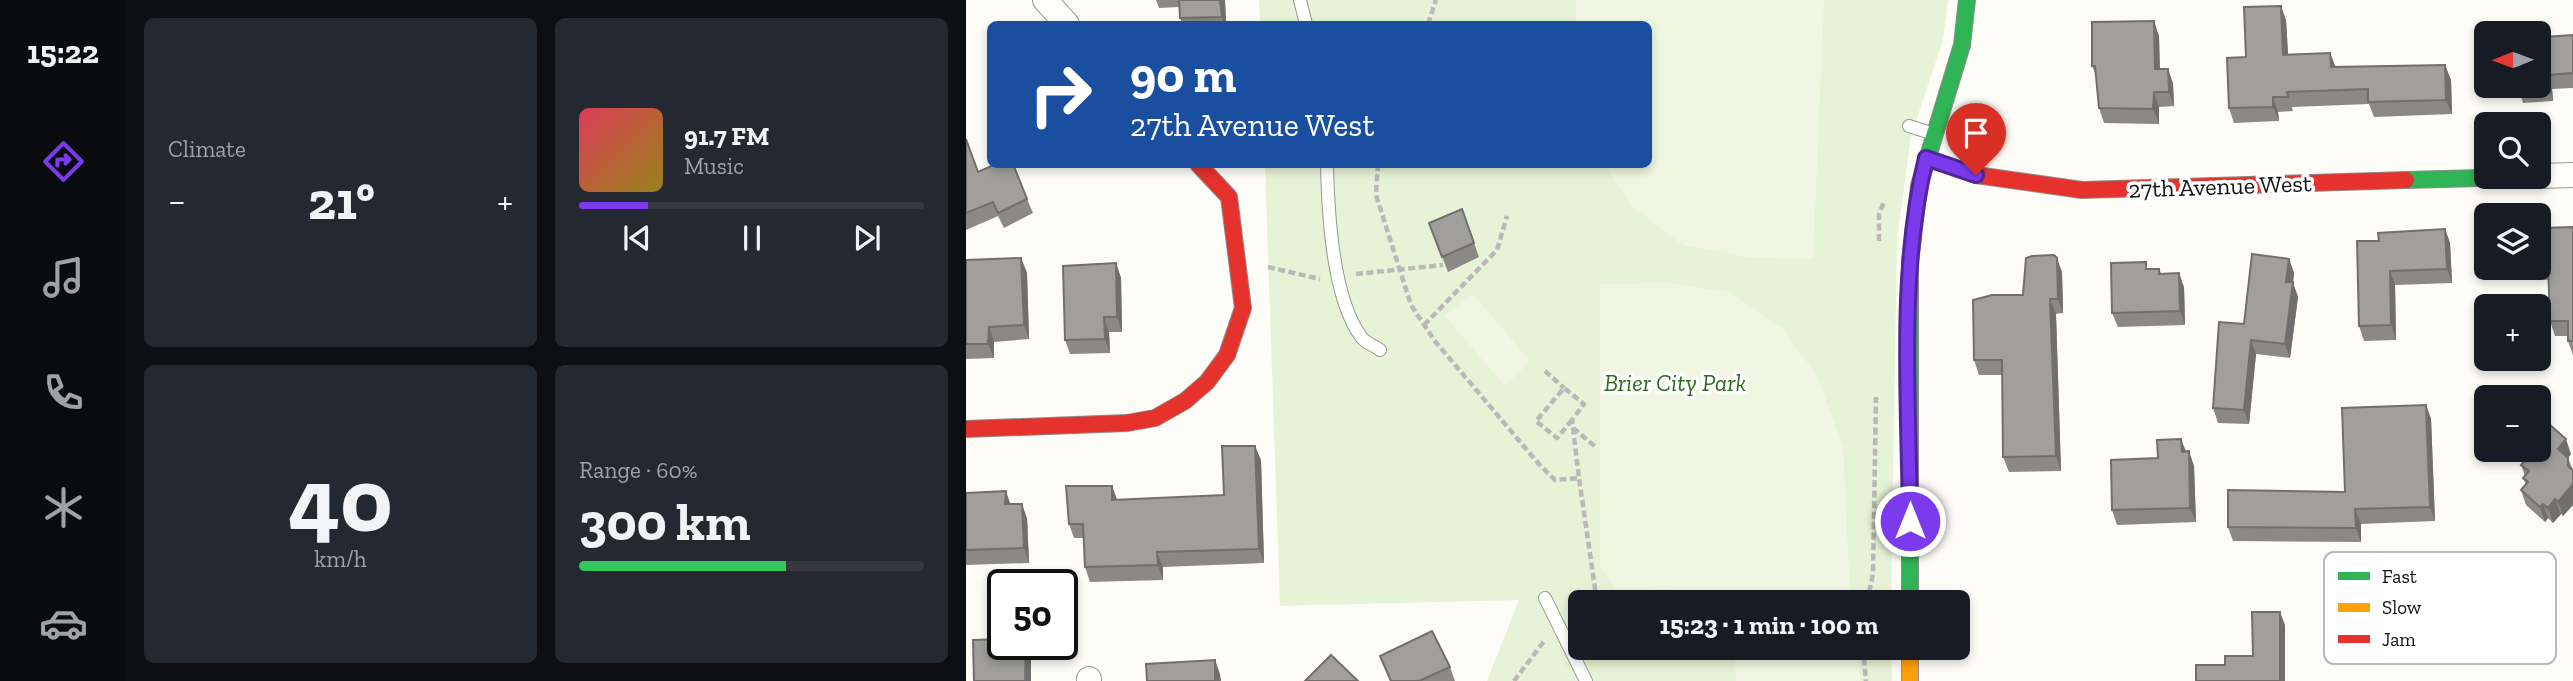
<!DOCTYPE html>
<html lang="en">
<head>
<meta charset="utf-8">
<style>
	body { margin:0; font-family:"Zilla Slab",serif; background:#242831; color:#f1f3f6; height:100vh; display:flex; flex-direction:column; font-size:26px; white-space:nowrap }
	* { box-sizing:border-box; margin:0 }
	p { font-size:23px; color:#9ea1a6 }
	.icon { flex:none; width:38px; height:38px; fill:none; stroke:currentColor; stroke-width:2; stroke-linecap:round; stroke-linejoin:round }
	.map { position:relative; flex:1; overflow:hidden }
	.sheet { display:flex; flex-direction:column; gap:18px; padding:18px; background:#0d0f14; width:840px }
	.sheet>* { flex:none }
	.top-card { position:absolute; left:21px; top:21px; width:665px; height:147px; border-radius:10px; box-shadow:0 4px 10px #0003; background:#1a4fa0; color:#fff; overflow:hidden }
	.needle { width:46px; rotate:269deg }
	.controls { position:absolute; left:1508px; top:21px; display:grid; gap:14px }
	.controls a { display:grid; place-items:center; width:77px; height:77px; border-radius:10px; background:#171b24; box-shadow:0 4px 10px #0003; font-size:35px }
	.speed { position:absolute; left:21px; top:569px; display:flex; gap:14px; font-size:35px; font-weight:700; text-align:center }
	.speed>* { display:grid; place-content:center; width:91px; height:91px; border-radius:50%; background:#171b24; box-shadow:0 4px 10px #0003; line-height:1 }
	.speed .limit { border:4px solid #111; border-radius:10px; background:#fff; color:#111 }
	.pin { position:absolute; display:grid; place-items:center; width:60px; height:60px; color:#fff; margin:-72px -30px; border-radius:50% 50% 50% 0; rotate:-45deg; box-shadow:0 0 7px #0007 }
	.pin .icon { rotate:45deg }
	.me { position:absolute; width:77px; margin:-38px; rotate:0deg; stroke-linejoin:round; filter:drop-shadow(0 0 5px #0008) }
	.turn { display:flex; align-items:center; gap:24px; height:147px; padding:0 28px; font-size:32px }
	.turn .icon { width:91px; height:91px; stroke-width:2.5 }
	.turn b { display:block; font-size:49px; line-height:60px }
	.big { font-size:52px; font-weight:700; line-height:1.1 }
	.sheet .tile { flex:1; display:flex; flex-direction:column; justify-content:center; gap:10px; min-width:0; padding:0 24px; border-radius:10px; background:#242831 }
	.sheet .dial { align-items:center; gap:0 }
	.dial b { font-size:91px; line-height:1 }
	.song { display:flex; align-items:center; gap:21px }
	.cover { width:84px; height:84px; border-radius:10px; background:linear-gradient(135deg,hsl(350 70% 55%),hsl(50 70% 35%)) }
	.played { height:7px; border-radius:4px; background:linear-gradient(90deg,#7c3aed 20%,#363941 20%) }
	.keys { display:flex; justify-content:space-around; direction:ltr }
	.heat { display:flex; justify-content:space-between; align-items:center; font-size:38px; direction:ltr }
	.charge { height:10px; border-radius:5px; background:linear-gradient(90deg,#34c759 60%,#363941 0) }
	.sheet .tiles { flex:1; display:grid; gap:18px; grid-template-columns:repeat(2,1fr) }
	.trip { position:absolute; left:602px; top:590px; width:402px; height:70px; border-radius:10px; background:#171b24; box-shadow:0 4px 10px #0003; font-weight:700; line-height:70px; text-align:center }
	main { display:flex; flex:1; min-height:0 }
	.tabs { display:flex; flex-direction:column; width:126px; justify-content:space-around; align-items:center; background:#090b0e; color:#9ea1a6 }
	.tabs .icon { width:49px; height:49px }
	.tabs .on { color:#7c3aed }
	.tabs b { font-size:32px; color:#f1f3f6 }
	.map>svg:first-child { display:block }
	.green { fill:#e7f3d7 }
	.pitch { fill:#f0f6e1 }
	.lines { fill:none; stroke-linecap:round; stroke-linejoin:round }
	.lane-casing { stroke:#979795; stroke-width:14 }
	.street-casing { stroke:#979795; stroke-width:26 }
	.fast-casing { stroke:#8e8d8b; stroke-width:18 }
	.slow-casing { stroke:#8e8d8b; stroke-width:18 }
	.jam-casing { stroke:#8e8d8b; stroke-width:18 }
	.path { stroke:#b9b9b8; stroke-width:4.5; stroke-dasharray:7 3.5; stroke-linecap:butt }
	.lane { stroke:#fffffe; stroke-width:12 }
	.street { stroke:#fffffe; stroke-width:24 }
	.fast { stroke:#30b455; stroke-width:16 }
	.slow { stroke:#ff9f0a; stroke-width:16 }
	.jam { stroke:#e5322d; stroke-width:16 }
	.wall { fill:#8a8986 }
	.shaded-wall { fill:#716f6d }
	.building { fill:#a19f9c; stroke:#716f6d; stroke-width:2 }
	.route-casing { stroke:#51269a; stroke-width:18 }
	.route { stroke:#7c3aed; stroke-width:12 }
	.labels { text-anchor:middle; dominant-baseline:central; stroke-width:7; stroke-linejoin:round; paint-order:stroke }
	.street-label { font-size:24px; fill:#111; stroke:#fff }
	.park-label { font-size:24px; font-style:italic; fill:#2f6b1f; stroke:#fff }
	.key { fill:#fff; stroke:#b8b8b8; stroke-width:2 }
	.key-label { font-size:19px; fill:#111 }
</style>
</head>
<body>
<main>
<nav class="tabs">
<b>15:22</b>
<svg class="icon on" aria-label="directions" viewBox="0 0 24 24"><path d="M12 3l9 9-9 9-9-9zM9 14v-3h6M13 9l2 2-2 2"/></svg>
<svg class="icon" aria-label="music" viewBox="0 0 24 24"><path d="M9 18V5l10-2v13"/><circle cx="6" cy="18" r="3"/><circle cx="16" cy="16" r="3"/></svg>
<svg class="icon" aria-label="phone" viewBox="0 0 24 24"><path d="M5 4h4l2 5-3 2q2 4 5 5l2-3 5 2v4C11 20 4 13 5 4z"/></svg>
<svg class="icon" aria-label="climate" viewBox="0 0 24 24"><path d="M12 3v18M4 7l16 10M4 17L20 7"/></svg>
<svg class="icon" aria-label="car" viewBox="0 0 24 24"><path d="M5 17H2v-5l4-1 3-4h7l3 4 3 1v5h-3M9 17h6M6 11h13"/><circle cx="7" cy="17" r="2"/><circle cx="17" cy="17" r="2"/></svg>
</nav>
<section class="sheet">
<div class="tiles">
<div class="tile"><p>Climate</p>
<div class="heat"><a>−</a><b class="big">21°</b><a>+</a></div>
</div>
<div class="tile">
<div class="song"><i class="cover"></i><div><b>91.7 FM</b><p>Music</p></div></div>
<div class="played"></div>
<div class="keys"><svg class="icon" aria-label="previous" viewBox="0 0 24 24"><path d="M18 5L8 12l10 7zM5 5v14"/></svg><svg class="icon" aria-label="pause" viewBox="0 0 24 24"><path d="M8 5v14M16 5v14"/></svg><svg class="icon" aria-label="next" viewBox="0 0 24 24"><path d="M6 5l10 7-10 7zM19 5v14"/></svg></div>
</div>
<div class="tile dial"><b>40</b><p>km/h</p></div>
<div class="tile"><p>Range · 60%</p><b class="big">300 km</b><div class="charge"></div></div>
</div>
</section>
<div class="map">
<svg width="1607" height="681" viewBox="0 0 1607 681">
	<rect width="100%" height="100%" fill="#fdfcf7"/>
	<polygon class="green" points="293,0 982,0 977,40 945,136 931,240 925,602 614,602 614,648 925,648 926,681 521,681 553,600 314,606 299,165 682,164 682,24 294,24"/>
	<g class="pitch">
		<polygon points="610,0 858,0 847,259 782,257 717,245 666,206 639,165 682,164 682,24 610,24"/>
		<polygon points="700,283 764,292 817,329 851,376 877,446 884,593 650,588 634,566 634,284"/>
		<polygon points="507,294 564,361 539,386 479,316"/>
		<polygon points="768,648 892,648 895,681 770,681"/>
	</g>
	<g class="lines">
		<g class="lane-casing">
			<g id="lane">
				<polyline points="334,0 340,24"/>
				<polyline points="943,126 968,134"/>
				<path d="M361,164C362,212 366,299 396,338C400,343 409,346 414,350"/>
				<polyline points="579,598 620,681"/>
			</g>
		</g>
		<g class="street-casing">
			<g id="street">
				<polyline points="79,0 101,24"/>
				<polyline points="1573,176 1607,175"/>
				<polyline points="123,679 123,681"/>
			</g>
		</g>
		<g class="fast-casing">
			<g id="fast">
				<polyline points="1440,180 1552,177"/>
				<polyline points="944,602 944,262 953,186 996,45 1001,0"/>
			</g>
		</g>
		<g class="slow-casing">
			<polyline id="slow" points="944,648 944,681"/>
		</g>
		<g class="jam-casing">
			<g id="jam">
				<polyline points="960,158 1010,175 1116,190 1440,180"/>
				<polyline points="0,429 161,423 189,418 219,401 241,382 261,355 277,308 263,197 232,164"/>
			</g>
		</g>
		<g class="path">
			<polyline points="462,24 470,0"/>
			<polyline points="412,164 410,195 445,305 468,340 572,463 589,480 613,478 631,602"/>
			<polyline points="913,241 913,214 918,202"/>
			<polyline points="302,267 354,279"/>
			<polyline points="390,274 477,265"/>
			<polyline points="458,325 531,250 541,216"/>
			<polyline points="579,371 598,388"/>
			<polyline points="606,420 591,438 570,421 598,388 618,404 606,420 613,478"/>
			<polyline points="607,428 631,448"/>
			<polyline points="901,602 907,574 910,397"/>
			<polyline points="897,648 900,681"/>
			<polyline points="548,681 579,640"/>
		</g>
		<use href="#lane" class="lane"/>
		<use href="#street" class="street"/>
		<use href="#fast" class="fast"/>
		<use href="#slow" class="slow"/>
		<use href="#jam" class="jam"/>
	</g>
	<g class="wall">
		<polygon points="190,0 259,0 260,24 216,24 214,18 213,7 193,8"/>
		<polygon points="1320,20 1322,55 1364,53 1369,67 1479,65 1485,80 1486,114 1408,117 1403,104 1326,107 1327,111 1312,112 1313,121 1268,123 1263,108 1280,57"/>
		<polygon points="1607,35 1607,88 1586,89 1587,101 1557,103 1552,88 1581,37"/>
		<polygon points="1193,36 1194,69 1207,83 1208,106 1193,107 1193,124 1138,123 1133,108 1130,75 1126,66"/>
		<polygon points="0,139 12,172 61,199 67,213 38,228 32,216 0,230"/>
		<polygon points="496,209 513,257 482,272 463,223"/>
		<polygon points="1607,227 1607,355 1602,341 1602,336 1589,336 1584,321 1583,280 1566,280 1561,268 1573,268 1573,228"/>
		<polygon points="1479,229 1484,243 1486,283 1429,285 1430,340 1398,341 1393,326 1413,241"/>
		<polygon points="55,258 61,273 63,339 28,342 28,358 0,359 0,260"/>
		<polygon points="1323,259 1328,273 1327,283 1332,297 1324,358 1290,354 1283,424 1252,423 1247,408 1278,324"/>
		<polygon points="150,263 155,278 156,332 143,332 144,353 104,354 99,340"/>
		<polygon points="1183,269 1193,269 1195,273 1218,287 1219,325 1152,327 1146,313"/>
		<polygon points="1096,272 1097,313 1090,314 1095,471 1043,472 1037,457 1036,375 1013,375 1008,360 1057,295"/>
		<polygon points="1460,405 1465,419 1469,521 1395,524 1395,542 1267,541 1262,527 1379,492"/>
		<polygon points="1558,450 1573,450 1605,454 1602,458 1607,470 1607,505 1597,516 1595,514 1587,523 1582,518 1579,522 1560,505 1555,490 1560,485 1557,478 1559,476 1555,465 1562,456 1559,453"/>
		<polygon points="1220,452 1228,466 1230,522 1151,525 1146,510 1192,458"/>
		<polygon points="295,460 298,563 197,567 197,580 124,582 119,567 118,538 108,538 103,524 146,486 151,500 258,495"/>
		<polygon points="0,493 44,504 61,518 63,563 0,565"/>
		<polygon points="414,656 484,667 489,681 424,681"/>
	</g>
	<g class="shaded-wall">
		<polygon points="254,0 259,0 260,24 258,24 256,17"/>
		<polygon points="1315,6 1320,20 1323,70 1317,55"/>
		<polygon points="1188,21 1193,36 1194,83 1189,69"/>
		<polygon points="1364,53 1370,68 1365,67"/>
		<polygon points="1479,65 1485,80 1486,114 1480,100"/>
		<polygon points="1202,69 1207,83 1208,106 1203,92"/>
		<polygon points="1581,75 1586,89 1587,101 1582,87"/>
		<polygon points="1188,92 1193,107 1193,124 1187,109"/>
		<polygon points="1307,97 1312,112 1313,121 1307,107"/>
		<polygon points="1479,229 1484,243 1486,283 1481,269"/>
		<polygon points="55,258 61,273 63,339 58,325"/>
		<polygon points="1091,258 1096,272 1097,313 1092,299"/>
		<polygon points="1323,259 1328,273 1327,283 1332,297 1324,358 1319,344 1320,282"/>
		<polygon points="150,263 155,278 156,332 151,317"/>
		<polygon points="1424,271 1429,285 1430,340 1425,325"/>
		<polygon points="1213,273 1218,287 1219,325 1214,311"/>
		<polygon points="1084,299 1090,314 1095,471 1090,456"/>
		<polygon points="138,317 143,332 144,353 139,339"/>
		<polygon points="23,327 28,342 28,358 22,344"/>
		<polygon points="1285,340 1290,354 1283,424 1278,410"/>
		<polygon points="1460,405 1465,419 1469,521 1464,507"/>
		<polygon points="1215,439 1221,454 1216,452"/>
		<polygon points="1600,439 1605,454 1597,464 1592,449"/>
		<polygon points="289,446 295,460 298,563 293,549"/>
		<polygon points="1223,451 1228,466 1230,522 1224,508"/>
		<polygon points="1607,484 1607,505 1597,516 1592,502"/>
		<polygon points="146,486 151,500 146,500"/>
		<polygon points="40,491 45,506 39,504"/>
		<polygon points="1589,499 1595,514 1587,523 1582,508"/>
		<polygon points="56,504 61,518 63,563 58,548"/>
		<polygon points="1577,504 1582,518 1579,522 1574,507"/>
		<polygon points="1389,509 1395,524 1395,542 1390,528"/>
		<polygon points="191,552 197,567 197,580 192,565"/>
		<polygon points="1314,612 1319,625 1319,681 1314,681"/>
		<polygon points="60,644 62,644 65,653 65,681 59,681"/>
		<polygon points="249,660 254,674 255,681 249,681"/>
	</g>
	<g class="building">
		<polygon points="213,0 254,0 256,17 214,18"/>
		<polygon points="1315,6 1317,55 1364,53 1365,67 1479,65 1480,100 1402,102 1402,89 1321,92 1322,97 1307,97 1307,107 1263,108 1261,58 1280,57 1278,7"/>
		<polygon points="1188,21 1189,69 1202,69 1203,92 1188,92 1187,109 1133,108 1129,66 1126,66 1126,22"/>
		<polygon points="1577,26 1578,37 1607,35 1607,73 1581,75 1582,87 1552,88 1552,86 1573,86 1573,33 1553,33 1553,28"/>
		<polygon points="0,139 12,172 30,164 47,164 61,199 32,213 27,202 0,213"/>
		<polygon points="496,209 508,243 476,257 463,223"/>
		<polygon points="1607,227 1607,341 1602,341 1602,321 1584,321 1582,265 1573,265 1573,228"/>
		<polygon points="1479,229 1481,269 1424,271 1425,325 1393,326 1391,241 1413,241 1412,233"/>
		<polygon points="1286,254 1323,259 1320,282 1327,282 1319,344 1285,340 1278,410 1247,408 1253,322 1278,324"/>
		<polygon points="1088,255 1091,258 1092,299 1084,299 1090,456 1037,457 1036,360 1008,360 1007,300 1026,295 1057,295 1060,258 1066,256"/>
		<polygon points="55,258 58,325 23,327 22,344 0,344 0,260"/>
		<polygon points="1180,262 1180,269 1193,269 1193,274 1213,273 1214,311 1146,313 1145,263"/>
		<polygon points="150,263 151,317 138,317 139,339 99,340 97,266"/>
		<polygon points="1460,405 1464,507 1389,509 1390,528 1262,527 1262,490 1379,492 1376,408"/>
		<polygon points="1574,416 1600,439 1592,449 1602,458 1602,466 1607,470 1607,484 1592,502 1589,499 1582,508 1577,504 1574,507 1555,490 1562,482 1557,478 1563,471 1555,465 1567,451 1566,450 1573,450"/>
		<polygon points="1215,439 1216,452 1223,451 1224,508 1146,510 1145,460 1192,458 1191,440"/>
		<polygon points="256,446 289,446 293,549 191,552 192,565 119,567 117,524 103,524 100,486 146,486 146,500 258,495"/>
		<polygon points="40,491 39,504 56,504 58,548 0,550 0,493"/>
		<polygon points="1286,612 1314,612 1314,681 1230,681 1230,665 1259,665 1259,656 1287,656"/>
		<polygon points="466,631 484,667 453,681 425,681 414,656"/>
		<polygon points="37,639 37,644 60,644 59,681 8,681 7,640"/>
		<polygon points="365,655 392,681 339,681"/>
		<polygon points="249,660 249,681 181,681 180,664"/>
	</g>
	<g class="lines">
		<g class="route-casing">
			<path id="route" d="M944,521C943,403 932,272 960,158L1010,175"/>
		</g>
		<use href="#route" class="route"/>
	</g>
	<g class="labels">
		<g class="street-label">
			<text transform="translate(1254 186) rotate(-2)">27th Avenue West</text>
		</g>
		<g class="park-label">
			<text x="709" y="382">Brier City Park</text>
		</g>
	</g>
	<rect x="1358" y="552" width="232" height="112" rx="10" class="key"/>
	<rect x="1372" y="572" width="32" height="8" fill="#30b455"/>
	<rect x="1372" y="603" width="32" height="9" fill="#ff9f0a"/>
	<rect x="1372" y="635" width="32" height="8" fill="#e5322d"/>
	<g class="key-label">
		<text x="1416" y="583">Fast</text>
		<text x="1416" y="614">Slow</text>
		<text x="1416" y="646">Jam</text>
	</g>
</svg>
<div class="controls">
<a><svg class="needle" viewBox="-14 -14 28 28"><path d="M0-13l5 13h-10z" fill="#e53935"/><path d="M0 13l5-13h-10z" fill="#9ea1a6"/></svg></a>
<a><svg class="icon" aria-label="search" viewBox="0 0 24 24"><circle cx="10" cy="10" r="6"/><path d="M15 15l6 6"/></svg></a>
<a><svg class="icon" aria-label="layers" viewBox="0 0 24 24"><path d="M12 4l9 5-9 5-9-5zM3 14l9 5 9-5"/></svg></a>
<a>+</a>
<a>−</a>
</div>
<div class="speed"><div class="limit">50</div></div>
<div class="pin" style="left:1010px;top:175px;background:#d93025"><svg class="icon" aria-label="arrive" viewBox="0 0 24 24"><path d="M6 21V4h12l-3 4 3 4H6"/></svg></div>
<svg class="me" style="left:944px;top:521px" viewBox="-20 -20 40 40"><circle r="17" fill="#7c3aed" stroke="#fff" stroke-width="3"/><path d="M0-11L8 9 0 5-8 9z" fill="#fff"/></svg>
<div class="trip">15:23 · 1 min · 100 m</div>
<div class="top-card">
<div class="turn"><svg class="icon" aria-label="right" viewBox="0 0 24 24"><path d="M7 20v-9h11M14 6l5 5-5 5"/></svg><div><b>90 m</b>27th Avenue West</div></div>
</div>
</div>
</main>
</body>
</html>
